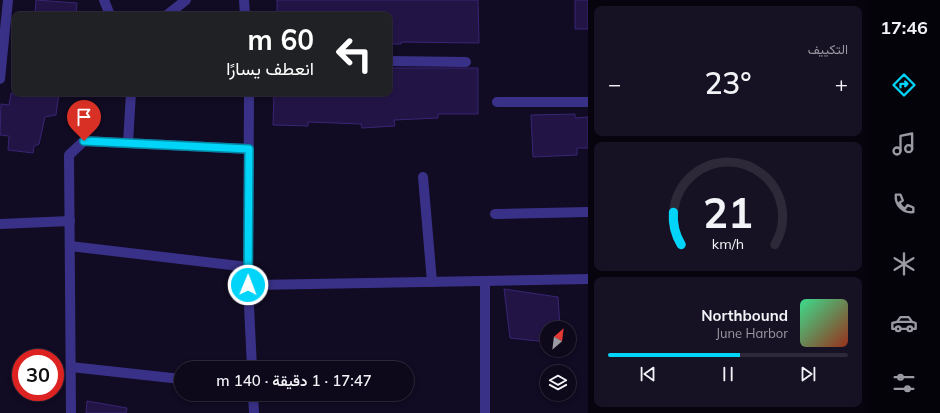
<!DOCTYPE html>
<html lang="ar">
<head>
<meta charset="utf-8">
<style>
	body { margin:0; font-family:Mulish,Vazirmatn,sans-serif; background:#161123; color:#f1f3f6; direction:rtl; height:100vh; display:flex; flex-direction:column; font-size:15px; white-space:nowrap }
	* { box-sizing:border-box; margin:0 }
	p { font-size:13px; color:#9a9aa2 }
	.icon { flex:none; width:22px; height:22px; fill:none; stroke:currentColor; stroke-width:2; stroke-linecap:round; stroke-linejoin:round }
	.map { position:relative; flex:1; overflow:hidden; direction:ltr }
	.panel { display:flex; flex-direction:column; gap:6px; padding:6px; background:#07040e; width:280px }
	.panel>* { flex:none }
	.hud { position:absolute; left:12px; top:12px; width:380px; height:84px; border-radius:8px; box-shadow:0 2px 6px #0003,0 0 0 1px #2d2939; direction:rtl; background:#202124; color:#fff; overflow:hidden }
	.needle { width:26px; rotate:28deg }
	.buttons { position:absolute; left:540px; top:321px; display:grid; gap:8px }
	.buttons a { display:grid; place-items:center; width:36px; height:36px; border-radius:50%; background:#0d081a; box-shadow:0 2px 6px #0003,0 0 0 1px #2d2939; font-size:20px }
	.speed { position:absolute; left:12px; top:349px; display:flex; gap:8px; font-size:20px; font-weight:700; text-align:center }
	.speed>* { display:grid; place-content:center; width:52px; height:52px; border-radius:50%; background:#0d081a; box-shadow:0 2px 6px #0003,0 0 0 1px #2d2939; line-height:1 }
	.speed .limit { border:6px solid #d22; background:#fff; color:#111 }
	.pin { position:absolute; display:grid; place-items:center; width:34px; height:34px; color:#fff; margin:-41px -17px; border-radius:50% 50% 50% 0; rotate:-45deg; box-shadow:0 0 4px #0007 }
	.pin .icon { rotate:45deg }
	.me { position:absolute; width:44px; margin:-22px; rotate:1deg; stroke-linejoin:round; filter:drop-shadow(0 0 3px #0008) }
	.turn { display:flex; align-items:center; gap:14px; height:84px; padding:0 12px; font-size:18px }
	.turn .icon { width:52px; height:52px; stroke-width:2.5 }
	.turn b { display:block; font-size:28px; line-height:34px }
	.big { font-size:30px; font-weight:600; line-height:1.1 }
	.panel .tile { flex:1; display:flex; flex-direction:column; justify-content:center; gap:6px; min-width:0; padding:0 14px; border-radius:8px; background:#161123 }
	.panel .dial { align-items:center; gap:0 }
	.dial svg { height:104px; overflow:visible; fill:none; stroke:#2d2939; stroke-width:7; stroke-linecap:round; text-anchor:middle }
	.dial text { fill:#f1f3f6; stroke:none }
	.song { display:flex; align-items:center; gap:12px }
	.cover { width:48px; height:48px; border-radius:6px; background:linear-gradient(135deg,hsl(150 70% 55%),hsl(10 70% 35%)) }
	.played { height:4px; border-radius:2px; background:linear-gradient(90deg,#00d4f9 55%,#2d2939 55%) }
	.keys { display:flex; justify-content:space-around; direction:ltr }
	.heat { display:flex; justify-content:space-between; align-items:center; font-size:22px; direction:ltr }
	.trip { position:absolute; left:174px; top:361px; width:240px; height:40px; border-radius:20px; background:#0d081a; box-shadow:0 2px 6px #0003,0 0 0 1px #2d2939; font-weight:600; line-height:40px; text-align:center; direction:rtl }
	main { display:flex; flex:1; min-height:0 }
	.dock { display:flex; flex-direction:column; width:72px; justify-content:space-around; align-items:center; background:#05030a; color:#9a9aa2 }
	.dock .icon { width:28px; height:28px }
	.dock .selected { color:#00d4f9 }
	.dock b { font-size:18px; color:#f1f3f6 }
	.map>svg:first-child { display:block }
	.building { fill:#221546; stroke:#392575 }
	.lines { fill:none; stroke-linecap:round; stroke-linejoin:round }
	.minor { stroke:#393187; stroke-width:10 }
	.route-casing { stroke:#008aa2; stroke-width:10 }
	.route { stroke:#00d4f9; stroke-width:7 }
</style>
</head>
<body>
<main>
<nav class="dock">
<b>17:46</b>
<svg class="icon selected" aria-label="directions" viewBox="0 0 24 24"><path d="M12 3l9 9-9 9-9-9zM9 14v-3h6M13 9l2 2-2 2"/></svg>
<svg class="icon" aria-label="music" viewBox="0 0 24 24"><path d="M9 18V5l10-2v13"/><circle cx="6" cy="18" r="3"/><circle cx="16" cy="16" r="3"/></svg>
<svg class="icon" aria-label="phone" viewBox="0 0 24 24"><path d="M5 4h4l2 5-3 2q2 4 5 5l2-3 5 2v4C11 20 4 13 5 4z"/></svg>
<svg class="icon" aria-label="climate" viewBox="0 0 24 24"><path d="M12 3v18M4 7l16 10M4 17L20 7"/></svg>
<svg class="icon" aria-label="car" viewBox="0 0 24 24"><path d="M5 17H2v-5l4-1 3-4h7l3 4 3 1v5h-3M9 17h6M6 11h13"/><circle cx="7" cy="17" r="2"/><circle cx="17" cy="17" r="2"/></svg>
<svg class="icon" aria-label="filters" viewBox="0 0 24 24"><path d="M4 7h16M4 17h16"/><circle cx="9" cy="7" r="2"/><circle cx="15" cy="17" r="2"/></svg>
</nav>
<section class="panel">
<div class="tile"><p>التكييف</p>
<div class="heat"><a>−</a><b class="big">23°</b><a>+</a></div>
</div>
<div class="tile dial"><svg viewBox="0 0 100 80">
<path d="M14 69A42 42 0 1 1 86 69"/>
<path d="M14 69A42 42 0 0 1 8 44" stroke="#00d4f9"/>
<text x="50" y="56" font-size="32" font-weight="700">21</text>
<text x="50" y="72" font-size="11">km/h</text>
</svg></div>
<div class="tile">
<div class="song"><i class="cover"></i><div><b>Northbound</b><p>June Harbor</p></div></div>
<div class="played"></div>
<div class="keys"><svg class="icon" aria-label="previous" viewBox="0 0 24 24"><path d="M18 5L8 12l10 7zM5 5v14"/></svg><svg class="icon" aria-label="pause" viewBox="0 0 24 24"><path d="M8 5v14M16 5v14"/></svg><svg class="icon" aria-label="next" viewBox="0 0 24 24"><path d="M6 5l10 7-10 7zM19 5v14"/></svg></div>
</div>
</section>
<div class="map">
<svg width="588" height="413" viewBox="0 0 588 413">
	<rect width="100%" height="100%" fill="#110b23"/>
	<g class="building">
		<polygon points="36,0 77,3 76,15 35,15"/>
		<polygon points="277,0 478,0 479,43 401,42 401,44 389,44 389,15 277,15"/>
		<rect x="575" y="0" width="13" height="29"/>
		<polygon points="389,68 478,68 478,114 438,114 438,118 394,120 395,126 362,128 361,124 308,122 308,126 273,125 274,93 389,93"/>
		<polygon points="11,93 59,93 56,115 45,117 39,144 34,146 33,153 8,150 9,136 0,135 1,104 9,105"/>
		<polygon points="575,114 575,118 588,117 588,148 577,148 577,155 533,157 531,115"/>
		<polygon points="504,289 558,297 560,328 547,328 547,342 510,338"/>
		<polygon points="87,401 127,408 126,413 86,413"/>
	</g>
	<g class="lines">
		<g class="minor">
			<polyline points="104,0 110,15"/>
			<polyline points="244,0 245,15"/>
			<polyline points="167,15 186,0"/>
			<polyline points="389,61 466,62"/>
			<polyline points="0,79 8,0"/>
			<polyline points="249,93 248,285 252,368"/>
			<polyline points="497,102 588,102"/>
			<polyline points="128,143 131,93"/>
			<polyline points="423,177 432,282"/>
			<polyline points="495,214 588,212"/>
			<polyline points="0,224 70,221"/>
			<polyline points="70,246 248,267"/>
			<polyline points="248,285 588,279"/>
			<polyline points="71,367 181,379"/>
			<polyline points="253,394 254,413"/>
			<polyline points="71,413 69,155 84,141 249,149"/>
			<polyline points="485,413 485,281"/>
		</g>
	</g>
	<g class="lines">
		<g class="route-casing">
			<polyline id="route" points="84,141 249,149 248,285"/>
		</g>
		<use href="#route" class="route"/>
	</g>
</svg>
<div class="buttons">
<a><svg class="needle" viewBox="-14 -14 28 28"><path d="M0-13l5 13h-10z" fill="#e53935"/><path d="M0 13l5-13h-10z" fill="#9a9aa2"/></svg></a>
<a><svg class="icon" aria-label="layers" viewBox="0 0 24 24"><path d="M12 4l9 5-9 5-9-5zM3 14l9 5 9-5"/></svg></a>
</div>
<div class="speed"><div class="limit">30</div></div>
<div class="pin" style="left:84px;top:141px;background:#d93025"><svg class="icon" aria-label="arrive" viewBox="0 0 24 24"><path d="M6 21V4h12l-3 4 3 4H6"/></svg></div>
<svg class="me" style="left:248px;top:285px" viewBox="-20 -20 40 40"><circle r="17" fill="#00d4f9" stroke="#fff" stroke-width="3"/><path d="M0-11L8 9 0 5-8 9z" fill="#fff"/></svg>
<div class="trip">17:47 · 1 دقيقة · 140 m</div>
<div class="hud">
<div class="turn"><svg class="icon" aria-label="left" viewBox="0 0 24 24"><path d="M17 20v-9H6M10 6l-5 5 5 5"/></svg><div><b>60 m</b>انعطف يسارًا</div></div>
</div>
</div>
</main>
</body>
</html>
